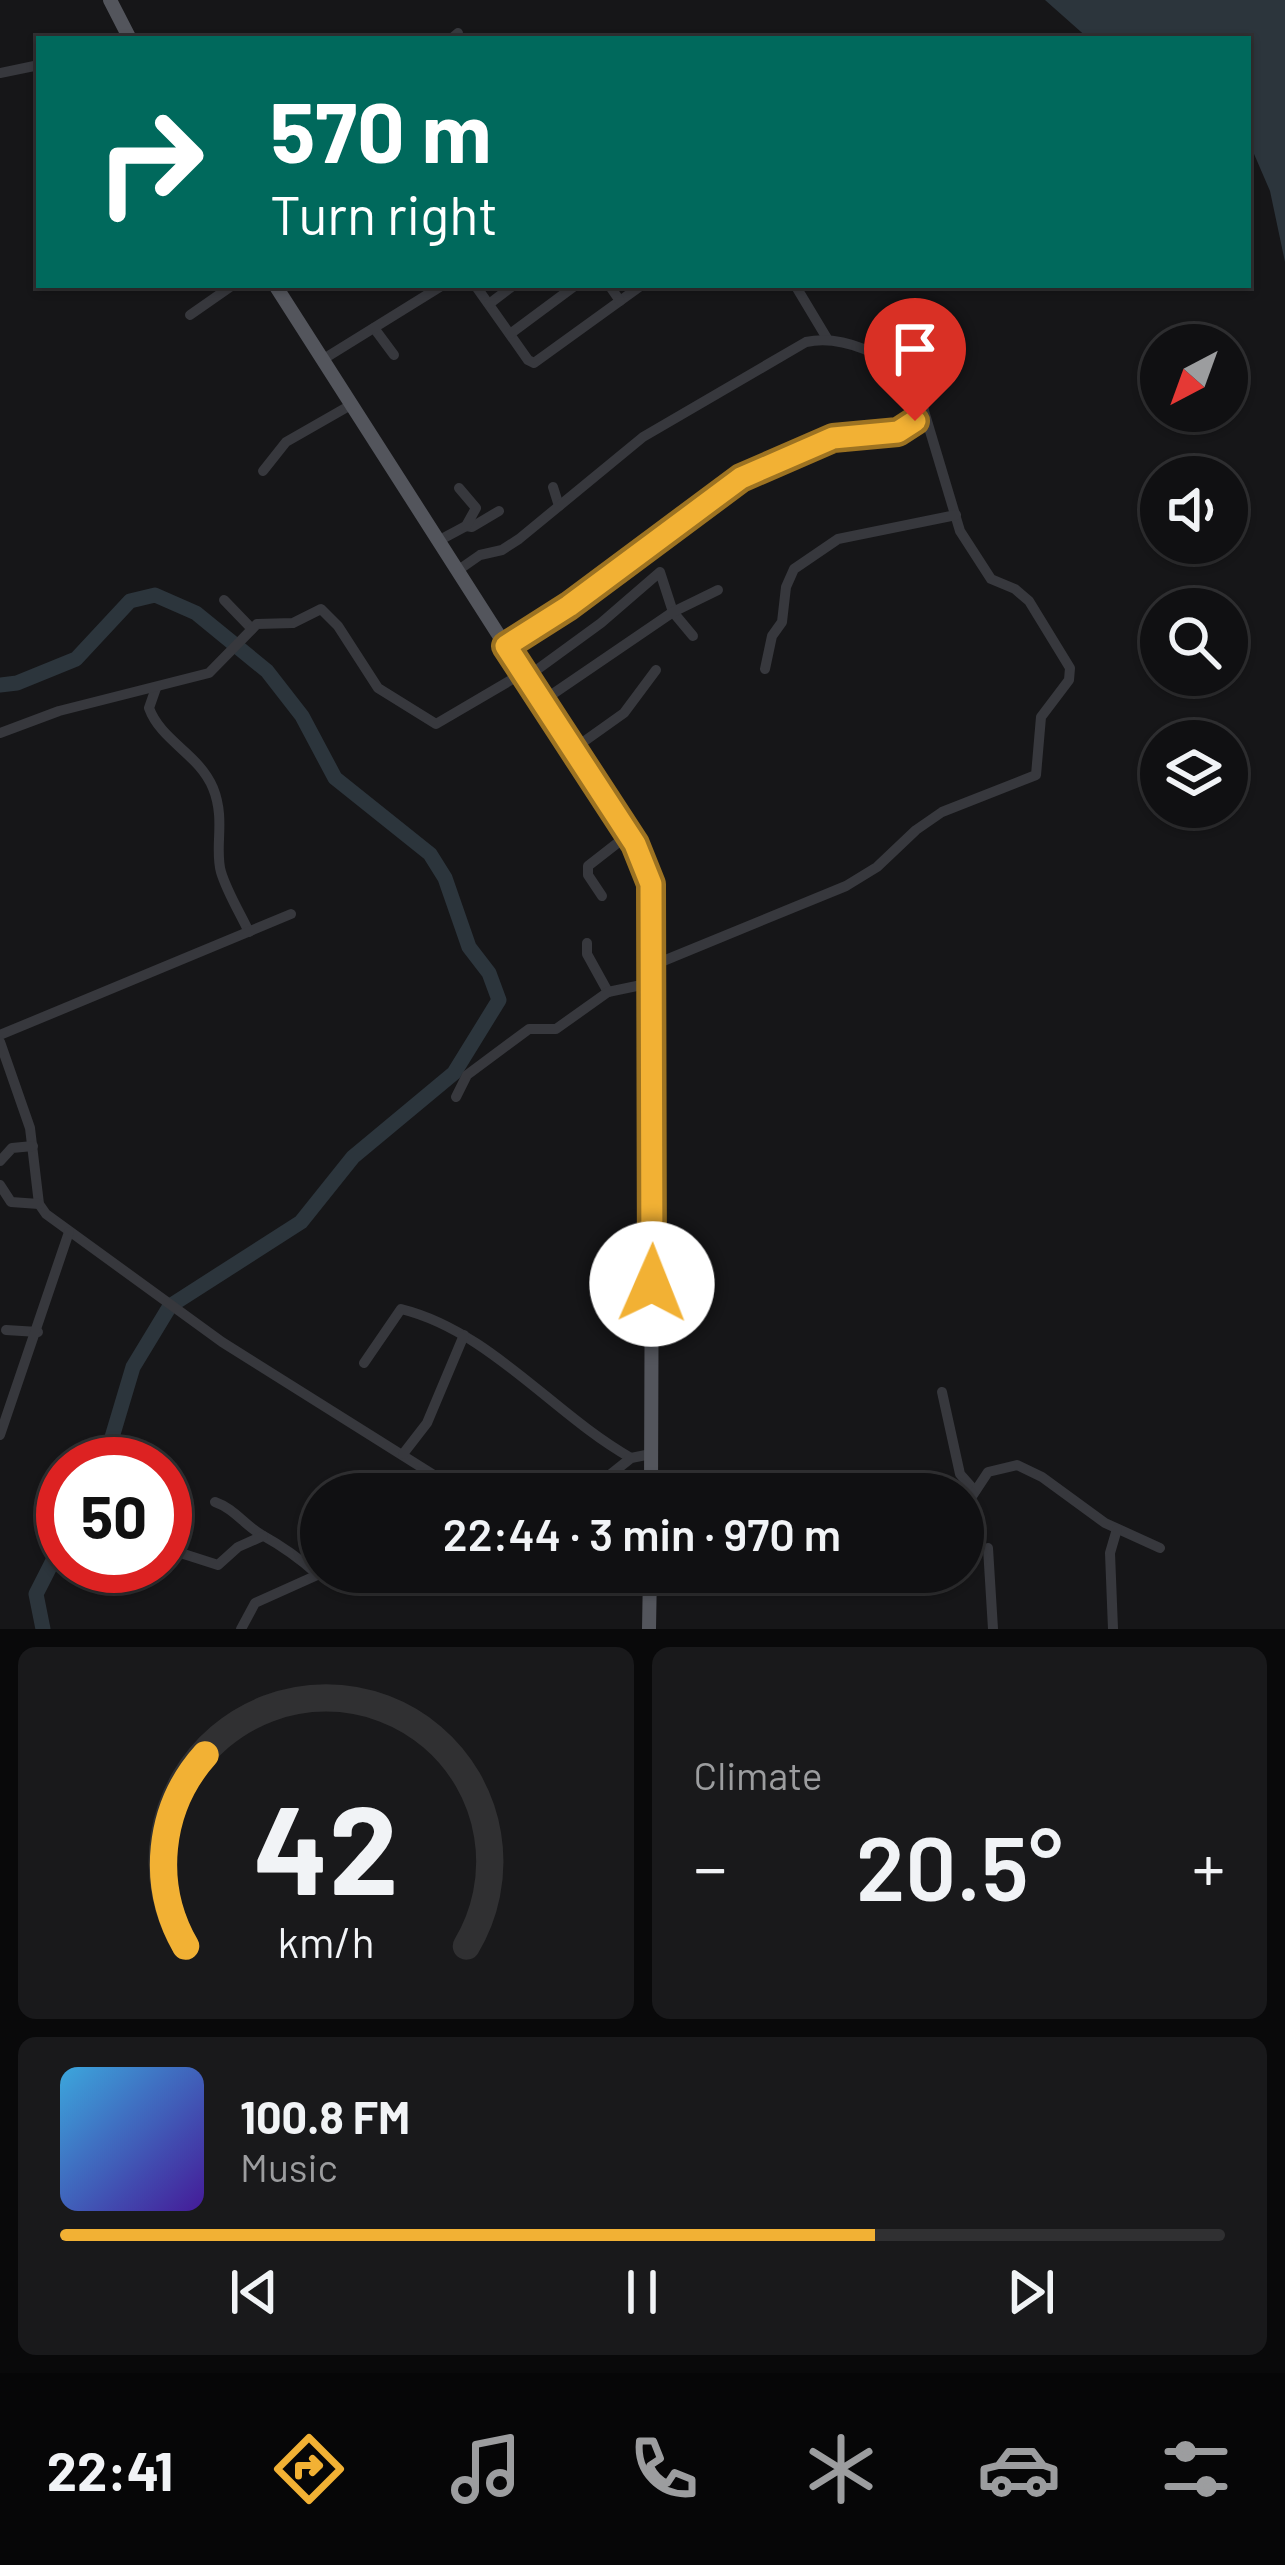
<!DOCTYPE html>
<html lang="en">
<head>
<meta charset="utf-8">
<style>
	body { margin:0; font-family:Barlow,sans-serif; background:#19191b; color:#f1f3f6; height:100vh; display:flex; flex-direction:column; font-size:45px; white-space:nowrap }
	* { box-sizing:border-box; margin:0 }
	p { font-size:39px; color:#9c9d9f }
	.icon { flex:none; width:66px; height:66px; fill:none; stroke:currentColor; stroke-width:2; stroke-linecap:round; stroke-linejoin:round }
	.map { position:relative; height:1629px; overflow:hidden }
	.sheet { display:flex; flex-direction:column; gap:18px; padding:18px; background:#09090a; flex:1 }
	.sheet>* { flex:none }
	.banner { position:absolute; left:36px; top:36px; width:1215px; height:252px; border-radius:0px; box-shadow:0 3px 9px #0004,0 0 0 3px #303032; background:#00695c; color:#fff; overflow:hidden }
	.needle { width:78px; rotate:221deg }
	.tools { position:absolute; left:1140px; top:324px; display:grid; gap:24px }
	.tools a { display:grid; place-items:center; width:108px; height:108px; border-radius:50%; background:#101012; box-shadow:0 3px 9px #0004,0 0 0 3px #303032; font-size:60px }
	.speed { position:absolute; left:36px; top:1437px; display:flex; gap:24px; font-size:60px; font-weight:700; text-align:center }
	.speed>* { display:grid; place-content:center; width:156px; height:156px; border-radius:50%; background:#101012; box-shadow:0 3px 9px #0004,0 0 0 3px #303032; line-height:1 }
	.speed .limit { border:18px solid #d22; background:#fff; color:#111 }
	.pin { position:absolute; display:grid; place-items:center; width:102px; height:102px; color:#fff; margin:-123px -51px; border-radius:50% 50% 50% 0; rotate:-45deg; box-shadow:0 0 12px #0007 }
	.pin .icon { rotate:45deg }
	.me { position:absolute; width:132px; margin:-66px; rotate:1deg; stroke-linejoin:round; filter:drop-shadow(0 0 9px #0008) }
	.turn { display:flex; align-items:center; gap:42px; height:252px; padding:0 36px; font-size:54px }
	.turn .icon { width:156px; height:156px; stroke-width:2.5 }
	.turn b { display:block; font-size:84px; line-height:102px }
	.big { font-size:90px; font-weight:600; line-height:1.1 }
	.sheet .card { flex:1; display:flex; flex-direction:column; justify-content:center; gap:18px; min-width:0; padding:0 42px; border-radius:18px; background:#19191b }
	.sheet .dial { align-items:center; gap:0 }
	.dial svg { height:312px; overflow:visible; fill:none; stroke:#303032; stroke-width:7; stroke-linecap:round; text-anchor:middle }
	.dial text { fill:#f1f3f6; stroke:none }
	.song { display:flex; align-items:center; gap:36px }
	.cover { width:144px; height:144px; border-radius:18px; background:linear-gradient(135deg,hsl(200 70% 55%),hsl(260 70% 35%)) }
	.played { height:12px; border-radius:6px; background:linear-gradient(90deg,#f2b134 70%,#303032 70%) }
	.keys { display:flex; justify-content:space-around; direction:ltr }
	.heat { display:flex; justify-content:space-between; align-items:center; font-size:66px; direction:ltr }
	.sheet .tiles { flex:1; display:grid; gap:18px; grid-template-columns:1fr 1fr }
	.card:last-child { grid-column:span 2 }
	.trip { position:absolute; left:300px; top:1473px; width:684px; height:120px; border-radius:60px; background:#101012; box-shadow:0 3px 9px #0004,0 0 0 3px #303032; font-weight:600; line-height:120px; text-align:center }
	.tabs { display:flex; height:192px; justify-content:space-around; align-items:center; background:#060607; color:#9c9d9f }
	.tabs .icon { width:84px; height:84px }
	.tabs .selected { color:#f2b134 }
	.tabs b { font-size:54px; color:#f1f3f6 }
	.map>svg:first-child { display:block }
	.water { fill:#2c353c }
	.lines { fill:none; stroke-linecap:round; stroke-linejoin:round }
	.river { stroke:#2c353c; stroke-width:15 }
	.minor { stroke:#37383d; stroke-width:10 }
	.major { stroke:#53555c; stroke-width:14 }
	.route-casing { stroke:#9d7322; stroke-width:30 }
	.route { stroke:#f2b134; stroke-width:21 }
</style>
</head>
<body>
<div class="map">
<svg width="1285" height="1629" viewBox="0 0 1285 1629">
	<rect width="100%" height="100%" fill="#161618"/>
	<polygon class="water" points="1045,0 1285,0 1285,262 1270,191 1248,140 1248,39 1089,39"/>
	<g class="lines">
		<g class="river">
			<polyline points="0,685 17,683 76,659 130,601 155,595 196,613 267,671 302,716 335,778 430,854 445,878 469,947 489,973 499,1000 454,1073 353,1157 301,1222 170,1306 133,1367 104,1464"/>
			<polyline points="43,1629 36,1594 63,1541"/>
		</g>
		<g class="minor">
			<polyline points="451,39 458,33"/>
			<polyline points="0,73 39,65"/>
			<polyline points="475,285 528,360 534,363 642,285"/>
			<polyline points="609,285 620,301"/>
			<polyline points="795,285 828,340"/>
			<polyline points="489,304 514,285"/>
			<polyline points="190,315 233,285"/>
			<polyline points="374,328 394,355"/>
			<polyline points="510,334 576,285"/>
			<polyline points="322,360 443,285"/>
			<polyline points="263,471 286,442 349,406"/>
			<polyline points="553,487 559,506"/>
			<polyline points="466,526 472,527 499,511"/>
			<polyline points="438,541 466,526 476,508 459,488"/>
			<path d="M457,571L480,555L502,550L519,539L643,437L806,342C843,334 888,356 915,381L960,531L991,579L1015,589L1029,601L1070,668L1069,680L1041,717L1036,775L942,812L916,830L877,867L846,886L651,966"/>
			<polyline points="224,600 252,629"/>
			<polyline points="506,647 569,606 741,478 833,438 904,431 924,410"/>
			<polyline points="765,669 772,636 782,622 786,587 794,569 838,539 956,515"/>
			<polyline points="527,677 601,623 660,572 673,612 693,636"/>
			<path d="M156,688L149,708C161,741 199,754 213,788C226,820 214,848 221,872C227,892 240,913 249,932"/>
			<polyline points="541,702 673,612 718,590"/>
			<polyline points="0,733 59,711 209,673 257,624 293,623 321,609 338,626 378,688 436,724 523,673"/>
			<polyline points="572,750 624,713 656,670"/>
			<polyline points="602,896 588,875 588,866 629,834"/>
			<polyline points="587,943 587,954 608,992"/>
			<polyline points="0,1035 291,914"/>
			<polyline points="0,1042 30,1128 39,1204 46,1214 222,1342 464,1494"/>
			<polyline points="456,1097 467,1075 529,1029 556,1029 608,992 651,983"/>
			<polyline points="0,1161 12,1148 33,1146"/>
			<polyline points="0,1185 11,1202 39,1204"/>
			<polyline points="6,1330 38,1332"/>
			<path d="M364,1363L401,1309C490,1331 553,1414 631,1458"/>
			<polyline points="942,1392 960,1474 975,1491"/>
			<polyline points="0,1435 69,1232"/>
			<polyline points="403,1454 427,1423 464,1335"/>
			<polyline points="586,1494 631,1458 651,1454"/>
			<path d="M215,1502C235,1509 244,1525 262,1535C282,1546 299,1558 317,1574"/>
			<polyline points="963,1510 988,1472 1017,1465 1042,1477 1105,1523 1160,1548"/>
			<polyline points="165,1548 218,1565 238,1547 263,1536"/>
			<polyline points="988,1548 993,1629"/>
			<polyline points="241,1629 255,1603 324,1572"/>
			<polyline points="1113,1629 1110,1553 1117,1529"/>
		</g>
		<g class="major">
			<polyline points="110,0 130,39"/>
			<polyline points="275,285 647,867 653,902 651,1494"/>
			<polyline points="649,1629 650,1572"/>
		</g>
	</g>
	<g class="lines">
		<g class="route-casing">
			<polyline id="route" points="652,1284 651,884 635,844 506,646 569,606 741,478 833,438 898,432 915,421"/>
		</g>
		<use href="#route" class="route"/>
	</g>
</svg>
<div class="tools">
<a><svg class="needle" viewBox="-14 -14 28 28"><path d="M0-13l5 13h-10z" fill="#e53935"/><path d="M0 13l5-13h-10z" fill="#9c9d9f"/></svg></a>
<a><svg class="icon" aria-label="sound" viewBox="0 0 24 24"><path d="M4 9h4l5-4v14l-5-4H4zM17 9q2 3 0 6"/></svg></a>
<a><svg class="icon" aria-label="search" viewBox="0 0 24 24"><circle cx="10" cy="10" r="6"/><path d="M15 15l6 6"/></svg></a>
<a><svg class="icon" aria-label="layers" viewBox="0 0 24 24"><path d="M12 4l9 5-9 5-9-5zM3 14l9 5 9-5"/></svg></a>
</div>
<div class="speed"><div class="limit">50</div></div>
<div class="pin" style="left:915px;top:421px;background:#d93025"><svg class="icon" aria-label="arrive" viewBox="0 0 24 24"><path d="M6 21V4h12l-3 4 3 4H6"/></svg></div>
<svg class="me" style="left:652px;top:1284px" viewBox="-20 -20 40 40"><circle r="19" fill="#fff"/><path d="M0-13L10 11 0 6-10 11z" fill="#f2b134"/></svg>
<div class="trip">22:44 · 3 min · 970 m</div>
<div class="banner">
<div class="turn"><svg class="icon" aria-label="right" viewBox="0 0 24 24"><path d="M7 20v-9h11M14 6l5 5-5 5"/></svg><div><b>570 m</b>Turn right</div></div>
</div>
</div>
<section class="sheet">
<div class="tiles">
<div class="card dial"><svg viewBox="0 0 100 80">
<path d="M14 69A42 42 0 1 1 86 69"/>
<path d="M14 69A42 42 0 0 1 19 20" stroke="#f2b134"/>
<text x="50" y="56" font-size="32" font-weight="700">42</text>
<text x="50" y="72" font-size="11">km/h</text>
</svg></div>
<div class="card"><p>Climate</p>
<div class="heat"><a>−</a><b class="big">20.5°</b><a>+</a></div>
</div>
<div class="card">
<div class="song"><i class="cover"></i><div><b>100.8 FM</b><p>Music</p></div></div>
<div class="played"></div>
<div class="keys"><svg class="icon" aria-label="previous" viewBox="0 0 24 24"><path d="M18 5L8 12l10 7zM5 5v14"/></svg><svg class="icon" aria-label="pause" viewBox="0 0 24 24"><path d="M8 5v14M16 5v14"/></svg><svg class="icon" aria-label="next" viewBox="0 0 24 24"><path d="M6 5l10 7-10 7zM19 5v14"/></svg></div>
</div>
</div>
</section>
<nav class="tabs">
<b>22:41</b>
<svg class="icon selected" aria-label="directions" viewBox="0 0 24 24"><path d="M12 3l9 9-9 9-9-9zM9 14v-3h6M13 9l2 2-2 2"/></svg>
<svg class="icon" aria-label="music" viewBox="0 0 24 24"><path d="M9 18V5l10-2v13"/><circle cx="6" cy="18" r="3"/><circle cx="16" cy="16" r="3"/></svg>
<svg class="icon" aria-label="phone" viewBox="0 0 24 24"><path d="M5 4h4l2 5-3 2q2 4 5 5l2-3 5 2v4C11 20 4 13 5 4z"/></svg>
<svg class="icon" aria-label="climate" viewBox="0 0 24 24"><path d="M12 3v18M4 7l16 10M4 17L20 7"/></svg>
<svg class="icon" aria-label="car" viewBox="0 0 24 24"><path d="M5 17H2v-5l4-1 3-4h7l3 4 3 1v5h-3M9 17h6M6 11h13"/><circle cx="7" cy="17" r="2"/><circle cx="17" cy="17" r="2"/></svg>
<svg class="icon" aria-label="filters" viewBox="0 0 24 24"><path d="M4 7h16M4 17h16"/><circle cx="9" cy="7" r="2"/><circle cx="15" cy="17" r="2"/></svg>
</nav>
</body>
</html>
